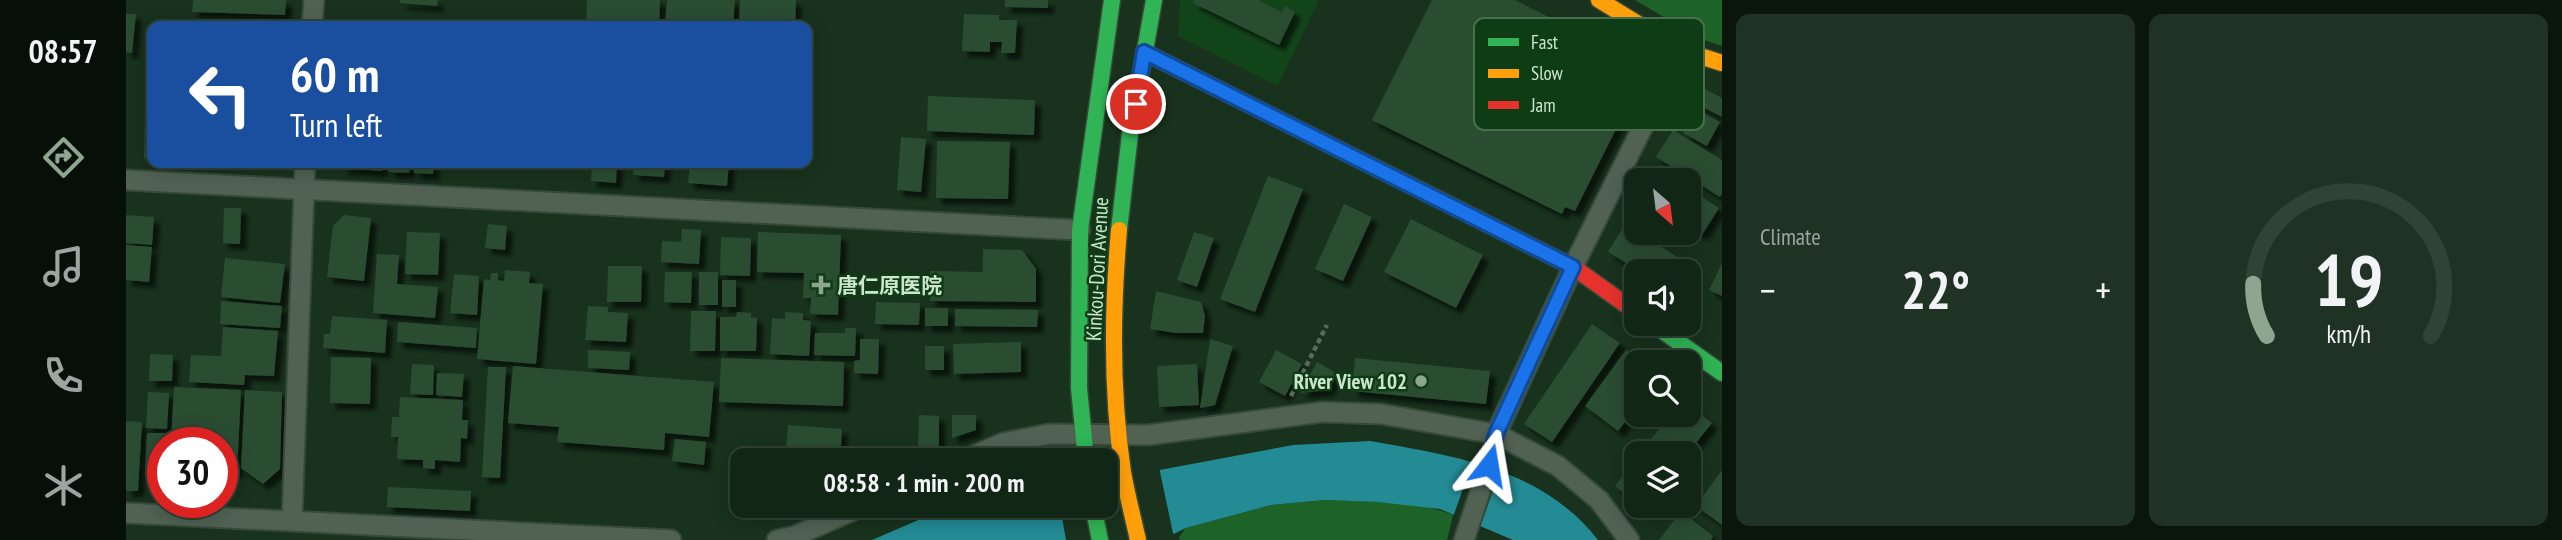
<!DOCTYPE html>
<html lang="en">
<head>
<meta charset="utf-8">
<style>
	body { margin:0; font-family:"PT Sans Narrow","Noto Sans JP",sans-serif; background:#1f3223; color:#f1f3f6; height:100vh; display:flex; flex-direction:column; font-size:26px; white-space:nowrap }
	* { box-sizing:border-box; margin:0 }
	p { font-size:23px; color:#9ca5a1 }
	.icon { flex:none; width:38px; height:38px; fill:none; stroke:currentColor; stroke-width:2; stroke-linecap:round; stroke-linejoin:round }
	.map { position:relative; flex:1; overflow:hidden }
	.sheet { display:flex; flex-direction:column; gap:14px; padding:14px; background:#0a150c; width:840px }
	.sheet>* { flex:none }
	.banner { position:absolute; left:21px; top:21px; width:665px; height:147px; border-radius:14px; box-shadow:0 4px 18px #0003,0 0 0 2px #314335; background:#1a4fa0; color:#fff; overflow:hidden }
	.needle { width:46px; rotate:152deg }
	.fabs { position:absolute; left:1498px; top:168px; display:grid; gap:14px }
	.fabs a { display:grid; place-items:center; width:77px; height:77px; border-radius:14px; background:#122616; box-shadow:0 4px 18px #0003,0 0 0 2px #314335; font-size:35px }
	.speed { position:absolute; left:21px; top:427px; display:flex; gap:14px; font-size:35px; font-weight:700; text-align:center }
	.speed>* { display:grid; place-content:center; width:91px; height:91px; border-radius:50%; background:#122616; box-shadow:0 4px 18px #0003,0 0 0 2px #314335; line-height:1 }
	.speed .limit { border:10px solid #d22; background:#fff; color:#111 }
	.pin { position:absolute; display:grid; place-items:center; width:60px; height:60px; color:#fff; margin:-30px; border:4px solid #fff; border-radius:50%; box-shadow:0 2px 7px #0007 }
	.me { position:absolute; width:77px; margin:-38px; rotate:14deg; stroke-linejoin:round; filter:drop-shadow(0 0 5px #0008) }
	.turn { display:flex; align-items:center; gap:24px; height:147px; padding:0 28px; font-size:32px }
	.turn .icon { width:91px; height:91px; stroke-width:2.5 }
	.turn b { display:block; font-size:49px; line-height:60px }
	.big { font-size:52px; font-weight:700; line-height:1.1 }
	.sheet .widget { flex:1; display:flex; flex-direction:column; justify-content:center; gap:10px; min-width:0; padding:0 24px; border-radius:14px; background:#1f3223 }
	.sheet .dial { align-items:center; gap:0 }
	.dial svg { height:182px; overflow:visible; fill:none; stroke:#314335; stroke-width:7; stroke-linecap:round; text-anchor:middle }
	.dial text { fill:#f1f3f6; stroke:none }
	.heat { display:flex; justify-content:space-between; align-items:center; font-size:38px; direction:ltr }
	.sheet .tiles { flex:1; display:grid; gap:14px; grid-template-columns:repeat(2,1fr) }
	.trip { position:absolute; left:604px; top:448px; width:388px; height:70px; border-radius:14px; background:#122616; box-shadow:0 4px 18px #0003,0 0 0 2px #314335; font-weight:700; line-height:70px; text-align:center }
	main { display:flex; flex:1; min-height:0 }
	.menu { display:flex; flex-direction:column; width:126px; justify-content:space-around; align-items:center; background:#070f09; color:#9ca5a1 }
	.menu .icon { width:49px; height:49px }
	.menu .selected { color:#8ea68f }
	.menu b { font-size:32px; color:#f1f3f6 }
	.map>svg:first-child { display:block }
	.built { fill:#124419 }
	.green { fill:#1d6327 }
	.water { fill:#238b94 }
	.pier { fill:#18321d }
	.building { fill:#2a4d32; filter:url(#shadow) }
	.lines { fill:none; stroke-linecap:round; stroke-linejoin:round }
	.street-casing { stroke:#374a39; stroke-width:23 }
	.fast-casing { stroke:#374a39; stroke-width:19 }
	.slow-casing { stroke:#374a39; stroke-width:19 }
	.jam-casing { stroke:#374a39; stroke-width:19 }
	.path { stroke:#5a6a5c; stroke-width:4.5; stroke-dasharray:5 3.5; stroke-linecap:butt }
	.street { stroke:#516253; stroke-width:19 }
	.fast { stroke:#30b455; stroke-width:16 }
	.slow { stroke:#ff9f0a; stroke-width:16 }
	.jam { stroke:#e5322d; stroke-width:16 }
	.route-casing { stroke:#114b97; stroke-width:18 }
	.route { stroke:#1a73e8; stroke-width:12 }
	.poi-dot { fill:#8ea68f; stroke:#0e3d15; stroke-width:2.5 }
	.labels { text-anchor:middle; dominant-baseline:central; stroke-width:5; stroke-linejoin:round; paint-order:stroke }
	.street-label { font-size:21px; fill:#cde5cd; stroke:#0e3d15 }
	.poi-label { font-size:21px; font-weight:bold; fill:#cde5cd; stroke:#0e3d15; text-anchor:start }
	.key { fill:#0e3d15; stroke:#476f4c; stroke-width:2 }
	.key-label { font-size:19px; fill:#cde5cd }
</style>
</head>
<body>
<main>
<nav class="menu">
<b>08:57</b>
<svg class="icon selected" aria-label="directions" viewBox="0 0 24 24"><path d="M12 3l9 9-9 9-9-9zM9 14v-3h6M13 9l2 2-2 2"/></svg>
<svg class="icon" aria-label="music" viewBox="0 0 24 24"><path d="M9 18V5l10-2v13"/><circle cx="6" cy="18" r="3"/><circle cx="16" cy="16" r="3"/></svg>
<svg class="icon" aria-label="phone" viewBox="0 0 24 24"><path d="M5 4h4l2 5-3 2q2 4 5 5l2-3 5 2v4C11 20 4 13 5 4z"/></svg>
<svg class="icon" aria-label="climate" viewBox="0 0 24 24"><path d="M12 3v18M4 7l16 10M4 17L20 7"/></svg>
</nav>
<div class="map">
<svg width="1596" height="540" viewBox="0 0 1596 540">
	<defs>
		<filter id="shadow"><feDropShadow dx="6" dy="6" stdDeviation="2" flood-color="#0009"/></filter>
	</defs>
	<rect width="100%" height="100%" fill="#18321d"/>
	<polygon class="built" points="1054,0 1193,0 1152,86 1052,36"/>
	<g class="green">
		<polygon points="1509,0 1596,0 1596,46 1575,39"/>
		<path d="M1198,500C1236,502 1293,500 1327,515L1321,540H1054L1053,537L1060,528L1145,505Z"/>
	</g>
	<path class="water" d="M1244,441C1328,456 1416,468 1472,540H1387L1314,509L1252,502L1198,500L1145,505L1060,528L1035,540H746L825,506H980V480L1167,445Z"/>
	<g class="pier">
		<polygon points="1348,458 1376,466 1354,527 1327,517"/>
		<polygon points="1033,467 1048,538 1043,540 940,540 934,506 980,506 980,477"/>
	</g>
	<g class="building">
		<polygon points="67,0 160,0 159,15 66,12"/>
		<polygon points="274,0 312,0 311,6 274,3"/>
		<polygon points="461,0 534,0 533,26 460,26"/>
		<polygon points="541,0 609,0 607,26 539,26"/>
		<polygon points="614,0 670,0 669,26 613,26"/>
		<polygon points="879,0 922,0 922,8 879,7"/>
		<polygon points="1068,0 1132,0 1156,12 1159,6 1169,12 1153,45 1067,3"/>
		<polygon points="1306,0 1389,0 1512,62 1506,75 1515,79 1449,211 1439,207 1436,214 1246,120"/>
		<polygon points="0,14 10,14 6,53 0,52"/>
		<polygon points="838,14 873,15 873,20 891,20 889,53 875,53 876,42 864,42 864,52 836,51"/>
		<polygon points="94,19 147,22 146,26 93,26"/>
		<polygon points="1565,82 1596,98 1596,117 1557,97"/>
		<polygon points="802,96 909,100 908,135 801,131"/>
		<polygon points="19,108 26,109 26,160 18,159"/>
		<polygon points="1570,109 1594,122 1581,146 1557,133"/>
		<polygon points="1547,130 1596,160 1596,194 1594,197 1530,157"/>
		<polygon points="775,137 800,139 795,192 771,190"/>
		<polygon points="811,141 884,142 882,199 810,198"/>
		<polygon points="217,163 257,163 256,171 216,168"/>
		<polygon points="263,163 284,163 283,173 262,172"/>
		<polygon points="288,163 308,163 307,174 288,173"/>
		<polygon points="466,163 491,163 490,183 465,181"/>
		<polygon points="508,163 539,163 538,177 507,175"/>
		<polygon points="564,163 603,163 601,186 562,183"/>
		<polygon points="1529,168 1549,180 1521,180"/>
		<polygon points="1142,176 1177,189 1129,312 1094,299"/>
		<polygon points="1563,189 1593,208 1576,235 1563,227"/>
		<polygon points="1218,204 1246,217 1217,281 1189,269"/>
		<polygon points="98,208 115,208 114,244 97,243"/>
		<polygon points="0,215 28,217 26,245 0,243"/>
		<polygon points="218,215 245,218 238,281 201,277 207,226"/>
		<polygon points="1285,219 1357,255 1330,308 1258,272"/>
		<polygon points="362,224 381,226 379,250 359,248"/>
		<polygon points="1499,224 1564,265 1559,271 1513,271 1482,252"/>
		<polygon points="556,229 575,230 573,264 535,262 536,241 555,242"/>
		<polygon points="281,232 314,233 312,275 279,274"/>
		<polygon points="632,232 715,235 712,315 684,314 685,298 677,298 678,273 631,272"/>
		<polygon points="1068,232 1088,238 1071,287 1051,280"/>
		<polygon points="595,237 625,238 624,276 594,275"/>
		<polygon points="0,245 26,247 23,282 0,280"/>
		<polygon points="857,249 896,250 910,269 910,302 804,301 804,271 857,272"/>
		<polygon points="251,254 273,255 271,284 312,287 309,318 247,313"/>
		<polygon points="99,258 159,264 154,303 95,297"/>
		<polygon points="1596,263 1596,296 1583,290"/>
		<polygon points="482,266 516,266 515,302 481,302"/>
		<polygon points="379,270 404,272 403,283 417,284 410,364 351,359 358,279 364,280 365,273 372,273 372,280 378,281"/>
		<polygon points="539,272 566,272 565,303 538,302"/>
		<rect x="573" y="272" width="19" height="33"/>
		<polygon points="328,274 353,276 351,315 324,313"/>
		<rect x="596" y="280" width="14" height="27"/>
		<polygon points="1030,291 1075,302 1079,316 1077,333 1050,333 1024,329"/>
		<polygon points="95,301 156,306 154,328 94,324"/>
		<polygon points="750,302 794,303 793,325 749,324"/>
		<polygon points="462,306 482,307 482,312 502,313 500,342 459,340"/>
		<rect x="799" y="308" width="23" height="18"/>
		<polygon points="829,309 912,310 911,327 829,326"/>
		<polygon points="565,311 590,311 589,351 564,351"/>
		<polygon points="611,312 625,313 625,317 631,318 630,351 594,351 594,317 610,317"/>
		<polygon points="659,312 677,313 677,320 685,321 683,356 644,354 646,318 659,319"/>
		<polygon points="206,316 261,320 259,353 197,348 198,334 204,334"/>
		<polygon points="272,322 351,328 350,348 271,342"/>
		<polygon points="1466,324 1494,343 1426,442 1398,424"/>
		<polygon points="97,327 152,331 148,376 119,375 118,385 63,382 65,355 95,356"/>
		<polygon points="719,328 730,328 729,356 688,355 689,333 719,333"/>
		<polygon points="734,339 753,339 752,374 728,373 728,361 734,360"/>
		<polygon points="1084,339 1107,346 1089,405 1074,408"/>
		<polygon points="895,342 895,372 828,374 827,344"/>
		<rect x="799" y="346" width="19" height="24"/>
		<polygon points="462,350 504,352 503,370 462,368"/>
		<polygon points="1150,350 1176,364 1159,396 1133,382"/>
		<polygon points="1500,350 1517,362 1510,362 1510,408 1492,431 1459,406"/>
		<polygon points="24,354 47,355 46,381 23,381"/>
		<polygon points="205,357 245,358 244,404 204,403"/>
		<polygon points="595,358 718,362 717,406 593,402"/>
		<polygon points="1229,358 1364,371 1360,404 1226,391"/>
		<polygon points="1191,362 1211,373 1202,390 1174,393"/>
		<polygon points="286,364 308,365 307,395 284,394"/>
		<polygon points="1071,364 1073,405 1033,407 1031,366"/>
		<polygon points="387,366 588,382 583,437 539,433 538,450 431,442 433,427 382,423"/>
		<polygon points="362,367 380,367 374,478 356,477"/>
		<polygon points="311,373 338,374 336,397 310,395"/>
		<polygon points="48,387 115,390 111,473 96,472 96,443 45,443"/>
		<polygon points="119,390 156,392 154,469 137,484 115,468"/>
		<polygon points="22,392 43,393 41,429 20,428"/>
		<polygon points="274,397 337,400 336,420 342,420 341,439 335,438 334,462 309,460 309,469 297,468 297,460 271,459 272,437 265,437 266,417 273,417"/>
		<polygon points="1563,405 1586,423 1562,453 1514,453 1544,415 1563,415"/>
		<polygon points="793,415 813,416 813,451 792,451"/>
		<polygon points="826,415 850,415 850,430 826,438"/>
		<polygon points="0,421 16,422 12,491 0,491"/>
		<polygon points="662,425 716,429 714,460 659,460"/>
		<polygon points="21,433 40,433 39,443 37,443 37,478 19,477"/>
		<polygon points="549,439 580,442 578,465 546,461"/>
		<polygon points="1510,459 1510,502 1489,486"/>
		<polygon points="1596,470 1596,525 1570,506"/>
		<polygon points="262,487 345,491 344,511 261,507"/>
		<polygon points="1555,511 1587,536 1585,540 1533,540"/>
	</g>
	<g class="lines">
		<g class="street-casing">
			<g id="street">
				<polyline points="186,26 188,0"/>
				<polyline points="0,180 954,230"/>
				<polyline points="838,460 877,443 923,434 1022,435 1196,412 1255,414 1370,434 1432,466 1473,500 1503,540"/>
				<polyline points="0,513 545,540"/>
				<polyline points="166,520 179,163"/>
				<polyline points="651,540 669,536 737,506"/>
				<polyline points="1338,540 1366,456 1370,434 1447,267 1555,50"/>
			</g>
		</g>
		<g class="fast-casing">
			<g id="fast">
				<polyline points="993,230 1004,134 1028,0"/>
				<polyline points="1527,324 1596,373"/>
				<polyline points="960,460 953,388 954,230 986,0"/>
				<polyline points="967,506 974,540"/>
			</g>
		</g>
		<g class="slow-casing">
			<g id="slow">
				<polyline points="1473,0 1555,50 1596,63"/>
				<polyline points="1018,52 1322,204"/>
				<path d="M993,230C986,311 985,392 997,472C1001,495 1007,517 1012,540"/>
			</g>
		</g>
		<g class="jam-casing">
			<polyline id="jam" points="1322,204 1447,267 1510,312"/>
		</g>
		<polyline class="path" points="1165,396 1201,325"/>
		<use href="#street" class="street"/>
		<use href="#fast" class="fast"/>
		<use href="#slow" class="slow"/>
		<use href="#jam" class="jam"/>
	</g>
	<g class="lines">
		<g class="route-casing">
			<polyline id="route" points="1010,104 1018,52 1447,267 1370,434 1363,465"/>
		</g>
		<use href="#route" class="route"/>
	</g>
	<g class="poi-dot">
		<path d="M691.5 274.5h7v7h7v7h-7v7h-7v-7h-7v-7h7z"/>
		<circle cx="1295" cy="381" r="7"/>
	</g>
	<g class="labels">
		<g class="street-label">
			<text transform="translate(971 269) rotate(-87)">Kinkou-Dori Avenue</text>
		</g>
		<g class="poi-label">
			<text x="711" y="285">唐仁原医院</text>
			<text x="1281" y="381" text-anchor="end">River View 102</text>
		</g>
	</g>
	<rect x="1348" y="18" width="230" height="112" rx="10" class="key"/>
	<rect x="1362" y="38" width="31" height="8" fill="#30b455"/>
	<rect x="1362" y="69" width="31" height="9" fill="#ff9f0a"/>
	<rect x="1362" y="101" width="31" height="8" fill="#e5322d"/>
	<g class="key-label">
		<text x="1405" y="49">Fast</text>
		<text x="1405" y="80">Slow</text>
		<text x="1405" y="112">Jam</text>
	</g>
</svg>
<div class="fabs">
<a><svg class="needle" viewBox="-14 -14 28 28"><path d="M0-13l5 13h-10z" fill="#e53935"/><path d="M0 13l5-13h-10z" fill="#9ca5a1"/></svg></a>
<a><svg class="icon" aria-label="sound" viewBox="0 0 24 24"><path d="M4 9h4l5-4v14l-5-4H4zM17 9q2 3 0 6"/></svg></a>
<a><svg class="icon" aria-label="search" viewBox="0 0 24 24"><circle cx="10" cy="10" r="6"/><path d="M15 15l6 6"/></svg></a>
<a><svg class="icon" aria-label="layers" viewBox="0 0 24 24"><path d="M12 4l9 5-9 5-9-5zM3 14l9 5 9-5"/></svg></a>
</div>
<div class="speed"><div class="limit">30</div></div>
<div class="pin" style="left:1010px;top:104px;background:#d93025"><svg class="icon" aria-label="arrive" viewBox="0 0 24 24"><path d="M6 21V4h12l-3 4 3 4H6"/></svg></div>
<svg class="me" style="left:1363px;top:465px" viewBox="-20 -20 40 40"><path d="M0-17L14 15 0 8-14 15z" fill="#1a73e8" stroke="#fff" stroke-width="4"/></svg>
<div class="trip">08:58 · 1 min · 200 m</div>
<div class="banner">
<div class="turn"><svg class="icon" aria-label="left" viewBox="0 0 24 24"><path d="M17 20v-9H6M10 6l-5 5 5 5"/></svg><div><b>60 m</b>Turn left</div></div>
</div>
</div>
<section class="sheet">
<div class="tiles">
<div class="widget"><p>Climate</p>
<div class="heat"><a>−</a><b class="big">22°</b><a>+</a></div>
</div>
<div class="widget dial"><svg viewBox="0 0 100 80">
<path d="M14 69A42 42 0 1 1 86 69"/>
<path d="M14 69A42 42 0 0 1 8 46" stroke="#8ea68f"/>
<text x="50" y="56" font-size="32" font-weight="700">19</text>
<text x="50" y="72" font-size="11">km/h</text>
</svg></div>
</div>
</section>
</main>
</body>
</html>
